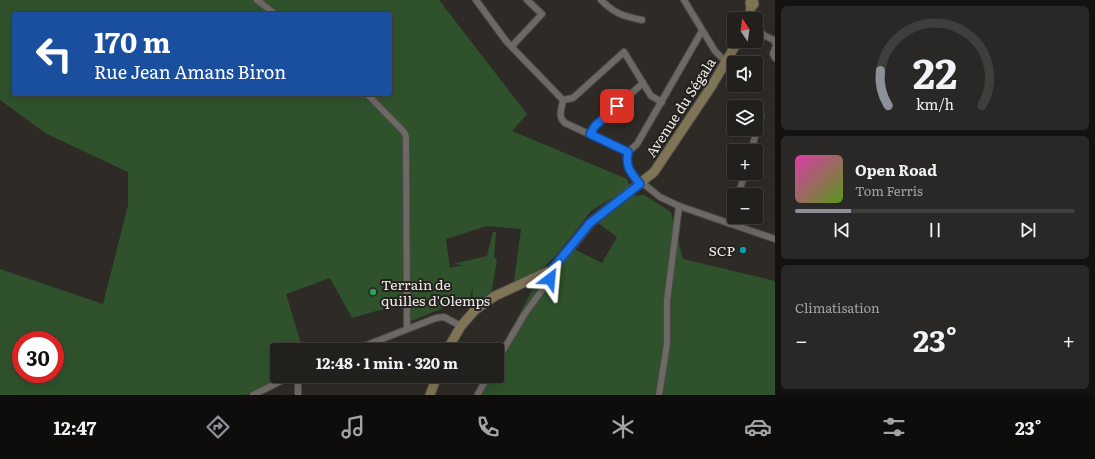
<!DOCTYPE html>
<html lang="fr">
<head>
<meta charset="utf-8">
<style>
	body { margin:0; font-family:Literata,serif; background:#2a2826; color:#f1f3f6; height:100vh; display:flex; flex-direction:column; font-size:15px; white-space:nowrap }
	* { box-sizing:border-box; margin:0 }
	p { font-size:13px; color:#a2a3a4 }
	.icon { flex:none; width:22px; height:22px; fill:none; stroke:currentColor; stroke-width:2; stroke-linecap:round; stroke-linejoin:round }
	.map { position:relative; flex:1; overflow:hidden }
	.panel { display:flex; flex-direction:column; gap:6px; padding:6px; background:#131210; width:320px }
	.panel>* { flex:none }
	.top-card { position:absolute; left:12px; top:12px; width:380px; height:84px; border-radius:4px; box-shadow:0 4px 16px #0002,0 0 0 1px #3f3e3b; background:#1a4fa0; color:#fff; overflow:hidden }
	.needle { width:26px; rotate:347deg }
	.buttons { position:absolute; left:727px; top:12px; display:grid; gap:8px }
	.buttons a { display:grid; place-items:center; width:36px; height:36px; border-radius:4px; background:#22201d; box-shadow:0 4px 16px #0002,0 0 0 1px #3f3e3b; font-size:20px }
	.speed { position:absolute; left:12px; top:331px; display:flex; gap:8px; font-size:20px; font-weight:700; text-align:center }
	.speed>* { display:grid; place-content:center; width:52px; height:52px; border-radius:50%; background:#22201d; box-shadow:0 4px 16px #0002,0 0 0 1px #3f3e3b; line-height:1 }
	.speed .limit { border:6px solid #d22; background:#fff; color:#111 }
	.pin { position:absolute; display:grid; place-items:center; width:34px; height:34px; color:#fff; margin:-17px; border-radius:8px; box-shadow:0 2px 6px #0006 }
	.me { position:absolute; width:44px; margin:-22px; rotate:29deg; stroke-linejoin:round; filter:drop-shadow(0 0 3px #0008) }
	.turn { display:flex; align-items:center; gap:14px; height:84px; padding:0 16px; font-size:18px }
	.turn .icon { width:52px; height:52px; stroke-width:2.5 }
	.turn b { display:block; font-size:28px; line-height:34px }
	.big { font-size:30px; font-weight:700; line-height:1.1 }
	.panel .widget { flex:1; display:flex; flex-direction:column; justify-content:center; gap:6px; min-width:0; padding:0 14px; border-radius:6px; background:#2a2826 }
	.panel .dial { align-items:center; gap:0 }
	.dial svg { height:104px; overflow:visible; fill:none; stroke:#3f3e3b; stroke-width:7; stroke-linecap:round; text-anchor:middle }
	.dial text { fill:#f1f3f6; stroke:none }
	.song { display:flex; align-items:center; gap:12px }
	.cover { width:48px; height:48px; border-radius:6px; background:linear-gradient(135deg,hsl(320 70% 55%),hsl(90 70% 35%)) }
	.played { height:4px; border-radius:2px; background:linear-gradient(90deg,#8c9099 20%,#3f3e3b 20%) }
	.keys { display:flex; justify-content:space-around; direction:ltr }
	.heat { display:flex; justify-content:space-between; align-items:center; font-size:22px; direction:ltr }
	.trip { position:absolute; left:270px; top:343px; width:234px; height:40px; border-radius:4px; background:#22201d; box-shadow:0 4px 16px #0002,0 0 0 1px #3f3e3b; font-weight:700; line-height:40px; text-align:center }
	.dock { display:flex; height:64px; justify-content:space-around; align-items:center; background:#0e0d0c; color:#a2a3a4 }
	.dock .icon { width:28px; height:28px }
	.dock .active { color:#8c9099 }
	.dock b { font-size:18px; color:#f1f3f6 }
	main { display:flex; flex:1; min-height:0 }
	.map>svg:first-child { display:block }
	.green { fill:#2f522d; fill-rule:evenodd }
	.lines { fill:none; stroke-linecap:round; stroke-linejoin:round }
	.street-casing { stroke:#4a4844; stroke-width:8 }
	.secondary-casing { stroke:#4a4844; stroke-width:11 }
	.street { stroke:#6d6965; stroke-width:6 }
	.secondary { stroke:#7f7456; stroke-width:9 }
	.route-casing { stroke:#114b97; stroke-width:10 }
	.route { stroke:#1a73e8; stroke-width:7 }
	.culture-dot { fill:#0f9aa8; stroke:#24211e; stroke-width:1.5 }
	.leisure-dot { fill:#2e9e5b; stroke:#24211e; stroke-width:1.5 }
	.labels { text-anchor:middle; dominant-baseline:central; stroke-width:4; stroke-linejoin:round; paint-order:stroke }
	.street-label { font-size:14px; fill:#edece9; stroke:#24211e }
	.poi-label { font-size:14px; fill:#edece9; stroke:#24211e; text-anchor:end }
</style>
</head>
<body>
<main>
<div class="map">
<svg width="775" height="395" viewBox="0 0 775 395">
	<rect width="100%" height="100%" fill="#2e2b27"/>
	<g class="green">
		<path d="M0,0H439L527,114L512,131L627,179L630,187L591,211L559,252L544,267L514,282L521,229L487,226L446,239L450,268L463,265L453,264L487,256L493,232H496L494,257L497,260L491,294L472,302L473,287L470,297L411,321L408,306L376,311L352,318L330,278L286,294L303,350H277V376H283L246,395H0V269L103,304L128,205V172L47,134L0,100ZM14,14H390V94H14ZM21,340H55V374H21Z"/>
		<polygon points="644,195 671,212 683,259 775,281 775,395 476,395 486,376 497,376 497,356 534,287 576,250 602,263 617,237 597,222 630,196"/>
	</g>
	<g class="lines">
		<g class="street-casing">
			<g id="street">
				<polyline points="257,0 275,14"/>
				<path d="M476,0L506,41L563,100C562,109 557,116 565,123L628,152C625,167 631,173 640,184L645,185L660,197L679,206L775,239"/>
				<path d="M601,0C615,14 623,16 642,20"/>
				<polyline points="684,0 715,51 726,62"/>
				<polyline points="756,28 765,36 756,34"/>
				<polyline points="765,36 774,40 775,43"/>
				<polyline points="512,46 542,14 527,0"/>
				<polyline points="775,48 773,54 775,58"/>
				<polyline points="367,94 404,132 406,137 407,328"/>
				<polyline points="563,100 573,98 624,52 651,96 662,102"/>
				<polyline points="590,134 595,126 643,83"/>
				<polyline points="751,151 761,116 760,111"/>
				<polyline points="628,152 637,144 702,31"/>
				<polyline points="738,195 745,173"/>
				<polyline points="730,224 734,210"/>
				<polyline points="354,350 436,318 444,317 461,326"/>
				<polyline points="497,361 524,315 550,279 553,269"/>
				<polyline points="298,376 298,395"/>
				<polyline points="478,394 488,376"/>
				<polyline points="253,395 291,376"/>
				<polyline points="659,395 667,344 667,301 679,206"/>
			</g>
		</g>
		<g class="secondary-casing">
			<g id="secondary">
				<polyline points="752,0 750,3 751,7 754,4 753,0"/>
				<polyline points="749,19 751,7"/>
				<polyline points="447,350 461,326 475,310 495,296 553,269 590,223 654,172 711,87 738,41"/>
				<polyline points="430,395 437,376"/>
			</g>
		</g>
		<use href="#street" class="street"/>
		<use href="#secondary" class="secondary"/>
	</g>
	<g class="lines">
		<g class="route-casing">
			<path id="route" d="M550,279L552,269L590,223L640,184C631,173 625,167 628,152L590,134L595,126L617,106"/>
		</g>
		<use href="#route" class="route"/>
	</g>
	<circle class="culture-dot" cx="743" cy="250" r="4"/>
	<circle class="leisure-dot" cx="373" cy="292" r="4"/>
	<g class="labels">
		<g class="street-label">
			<text transform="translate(680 107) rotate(-57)">Avenue du Ségala</text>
		</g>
		<g class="poi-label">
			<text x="735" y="250">SCP</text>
			<text x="381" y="284" text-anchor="start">Terrain de<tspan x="381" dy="16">quilles d'Olemps</tspan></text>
		</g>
	</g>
</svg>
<div class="buttons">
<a><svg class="needle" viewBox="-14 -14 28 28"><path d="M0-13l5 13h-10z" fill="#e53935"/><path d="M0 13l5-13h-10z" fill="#a2a3a4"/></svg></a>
<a><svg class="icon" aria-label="sound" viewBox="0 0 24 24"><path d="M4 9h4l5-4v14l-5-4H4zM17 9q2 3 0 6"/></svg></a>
<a><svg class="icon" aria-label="layers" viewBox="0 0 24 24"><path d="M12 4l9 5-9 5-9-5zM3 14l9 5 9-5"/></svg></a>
<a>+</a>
<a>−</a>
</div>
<div class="speed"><div class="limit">30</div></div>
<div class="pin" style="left:617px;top:106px;background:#d93025"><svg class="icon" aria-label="arrive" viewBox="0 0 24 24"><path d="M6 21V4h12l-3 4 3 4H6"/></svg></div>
<svg class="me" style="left:550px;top:279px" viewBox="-20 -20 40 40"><path d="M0-17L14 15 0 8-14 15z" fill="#1a73e8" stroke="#fff" stroke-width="4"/></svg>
<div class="trip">12:48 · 1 min · 320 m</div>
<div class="top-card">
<div class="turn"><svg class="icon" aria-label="left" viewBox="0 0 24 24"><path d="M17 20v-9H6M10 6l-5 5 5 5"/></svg><div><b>170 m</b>Rue Jean Amans Biron</div></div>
</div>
</div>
<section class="panel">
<div class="widget dial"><svg viewBox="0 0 100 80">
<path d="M14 69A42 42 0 1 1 86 69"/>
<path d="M14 69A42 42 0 0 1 8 42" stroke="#8c9099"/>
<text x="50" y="56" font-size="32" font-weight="700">22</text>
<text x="50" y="72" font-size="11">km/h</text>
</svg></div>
<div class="widget">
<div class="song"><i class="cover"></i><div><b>Open Road</b><p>Tom Ferris</p></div></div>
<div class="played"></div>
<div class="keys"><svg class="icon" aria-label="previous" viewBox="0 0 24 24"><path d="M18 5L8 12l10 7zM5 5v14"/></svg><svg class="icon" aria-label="pause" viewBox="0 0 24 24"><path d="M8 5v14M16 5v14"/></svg><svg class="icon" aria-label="next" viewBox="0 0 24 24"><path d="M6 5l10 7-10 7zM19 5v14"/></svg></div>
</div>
<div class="widget"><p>Climatisation</p>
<div class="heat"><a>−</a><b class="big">23°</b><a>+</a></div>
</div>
</section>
</main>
<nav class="dock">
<b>12:47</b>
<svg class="icon active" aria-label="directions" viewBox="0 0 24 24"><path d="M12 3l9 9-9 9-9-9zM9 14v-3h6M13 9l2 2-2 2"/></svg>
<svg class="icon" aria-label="music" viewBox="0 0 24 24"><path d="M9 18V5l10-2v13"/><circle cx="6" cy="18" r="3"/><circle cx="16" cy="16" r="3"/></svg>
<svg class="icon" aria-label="phone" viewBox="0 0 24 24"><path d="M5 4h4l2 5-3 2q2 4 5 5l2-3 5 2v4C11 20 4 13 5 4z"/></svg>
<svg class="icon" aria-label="climate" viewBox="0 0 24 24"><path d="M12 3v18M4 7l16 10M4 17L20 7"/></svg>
<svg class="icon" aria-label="car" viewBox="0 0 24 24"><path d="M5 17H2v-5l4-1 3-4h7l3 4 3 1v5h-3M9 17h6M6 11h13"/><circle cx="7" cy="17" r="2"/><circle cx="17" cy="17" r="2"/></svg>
<svg class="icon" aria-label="filters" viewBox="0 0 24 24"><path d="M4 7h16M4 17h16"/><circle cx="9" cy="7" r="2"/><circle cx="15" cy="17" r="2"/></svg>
<b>23°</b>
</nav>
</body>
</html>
